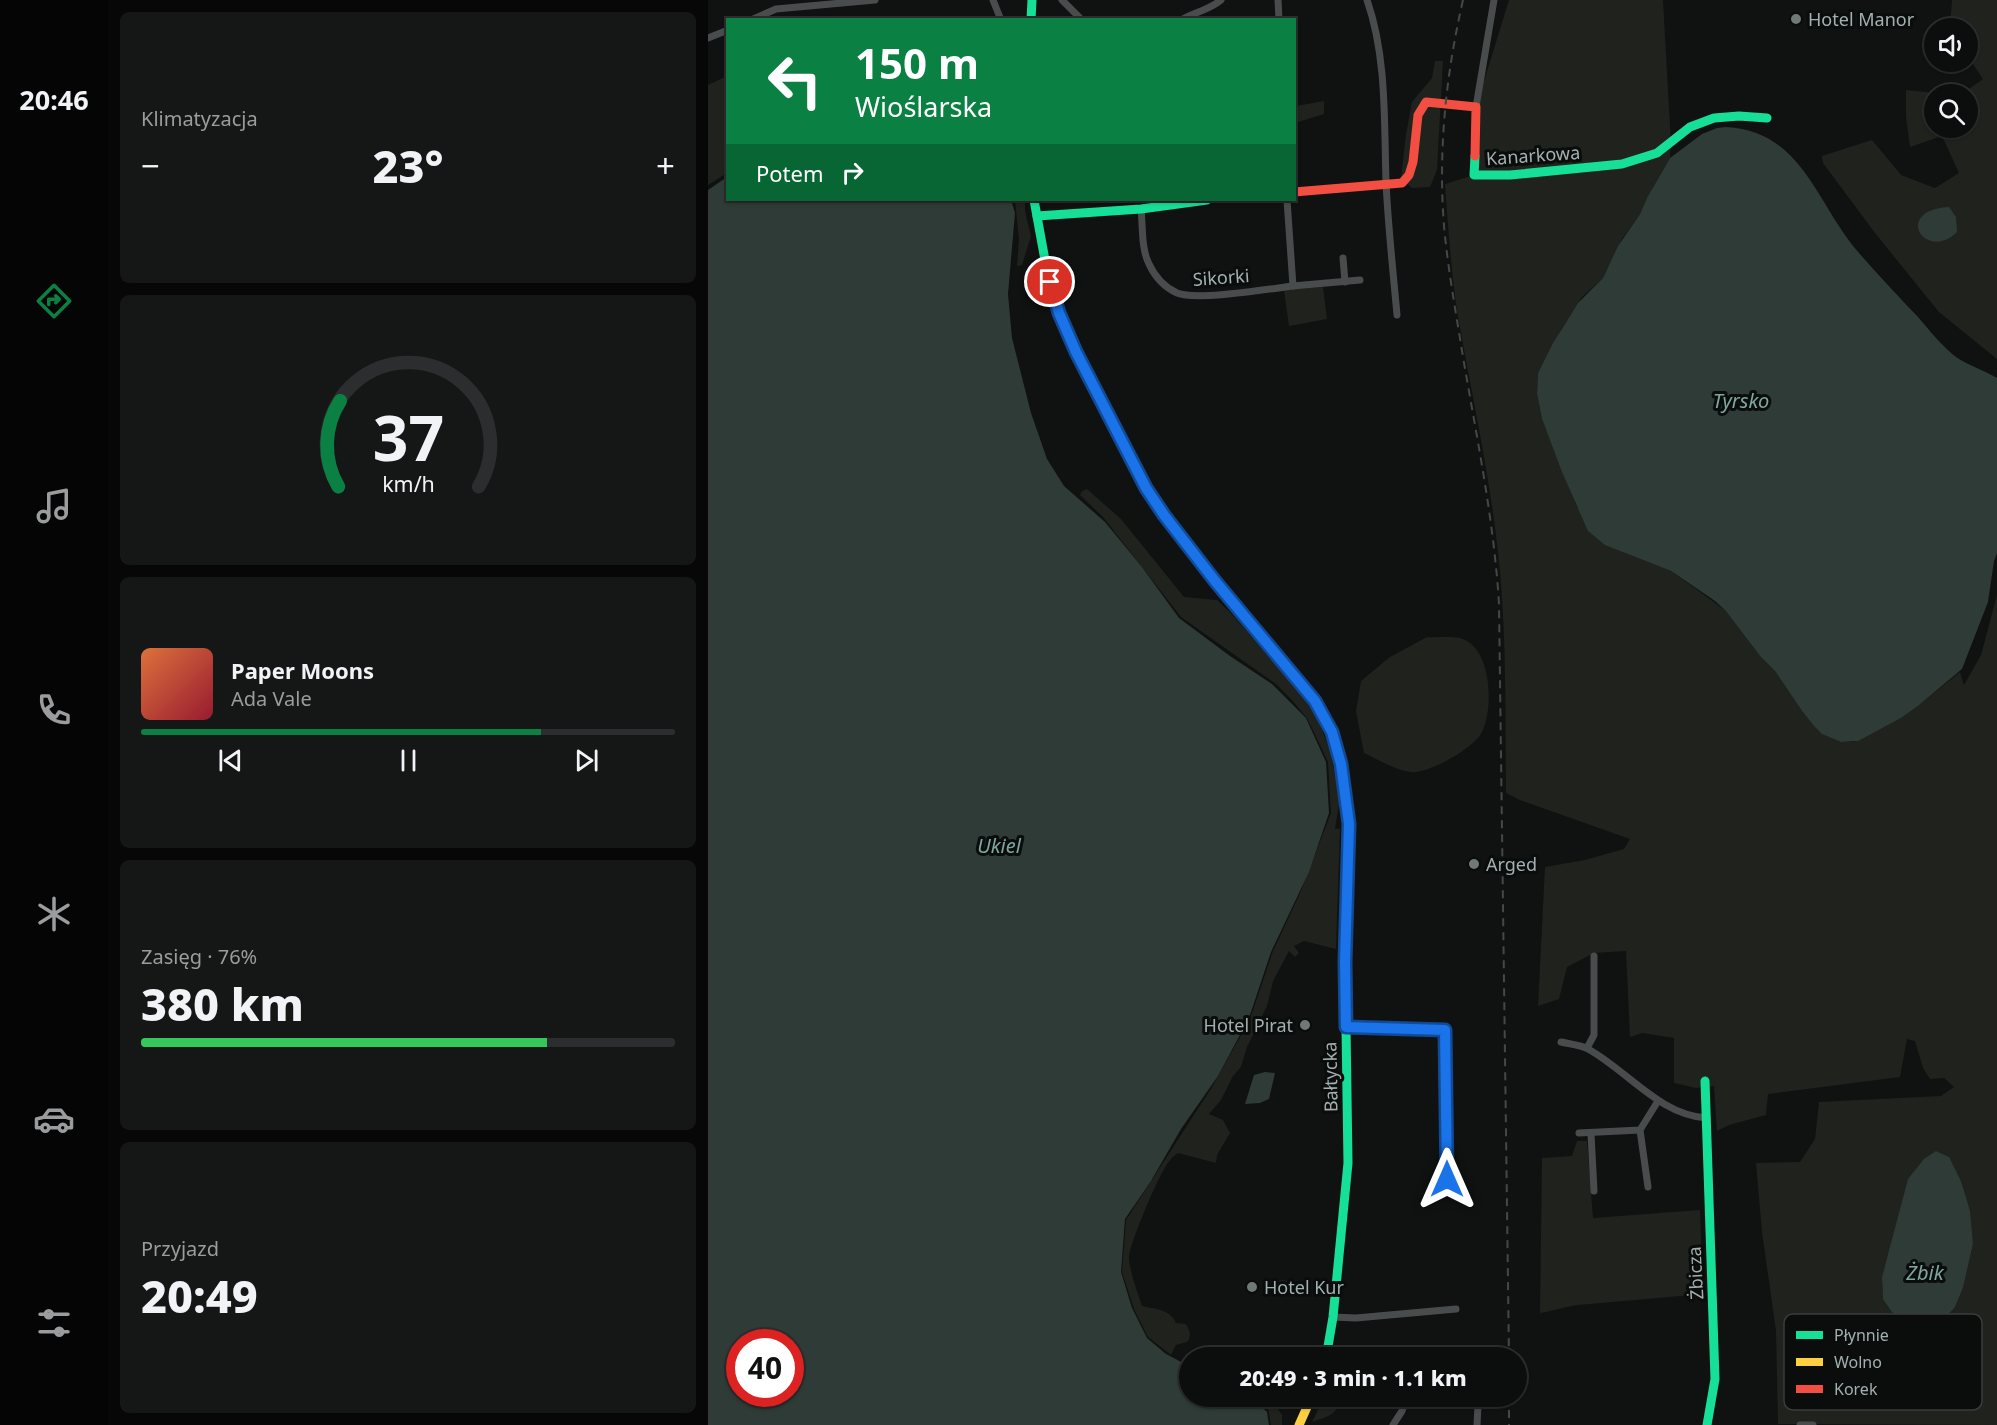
<!DOCTYPE html>
<html lang="pl">
<head>
<meta charset="utf-8">
<style>
	body { margin:0; font-family:"Noto Sans",sans-serif; background:#151616; color:#f1f3f6; height:100vh; display:flex; flex-direction:column; font-size:22px; white-space:nowrap }
	* { box-sizing:border-box; margin:0 }
	p { font-size:20px; color:#9a9c9d }
	.icon { flex:none; width:33px; height:33px; fill:none; stroke:currentColor; stroke-width:2; stroke-linecap:round; stroke-linejoin:round }
	.map { position:relative; flex:1; overflow:hidden }
	.sheet { display:flex; flex-direction:column; gap:12px; padding:12px; background:#070707; width:600px }
	.sheet>* { flex:none }
	.guide { position:absolute; left:18px; top:18px; width:570px; height:183px; border-radius:0px; box-shadow:0 2px 4px #0004,0 0 0 2px #2c2d2e; background:#0b8043; color:#fff; overflow:hidden }
	.buttons { position:absolute; left:1216px; top:18px; display:grid; gap:12px }
	.buttons a { display:grid; place-items:center; width:54px; height:54px; border-radius:50%; background:#0c0d0d; box-shadow:0 2px 4px #0004,0 0 0 2px #2c2d2e; font-size:30px }
	.speed { position:absolute; left:18px; top:1329px; display:flex; gap:12px; font-size:30px; font-weight:700; text-align:center }
	.speed>* { display:grid; place-content:center; width:78px; height:78px; border-radius:50%; background:#0c0d0d; box-shadow:0 2px 4px #0004,0 0 0 2px #2c2d2e; line-height:1 }
	.speed .limit { border:9px solid #d22; background:#fff; color:#111 }
	.pin { position:absolute; display:grid; place-items:center; width:51px; height:51px; color:#fff; margin:-26px; border:3px solid #fff; border-radius:50%; box-shadow:0 2px 6px #0007 }
	.me { position:absolute; width:66px; margin:-33px; rotate:0deg; stroke-linejoin:round; filter:drop-shadow(0 0 4px #0008) }
	.turn { display:flex; align-items:center; gap:21px; height:126px; padding:0 30px; font-size:27px }
	.turn .icon { width:78px; height:78px; stroke-width:2.5 }
	.turn b { display:block; font-size:42px; line-height:51px }
	.then { display:flex; align-items:center; height:57px; padding:0 30px; background:#0003; gap:12px; font-size:22px }
	.big { font-size:45px; font-weight:800; line-height:1.1 }
	.sheet .widget { flex:1; display:flex; flex-direction:column; justify-content:center; gap:9px; min-width:0; padding:0 21px; border-radius:9px; background:#151616 }
	.sheet .dial { align-items:center; gap:0 }
	.dial svg { height:156px; overflow:visible; fill:none; stroke:#2c2d2e; stroke-width:7; stroke-linecap:round; text-anchor:middle }
	.dial text { fill:#f1f3f6; stroke:none }
	.song { display:flex; align-items:center; gap:18px }
	.cover { width:72px; height:72px; border-radius:9px; background:linear-gradient(135deg,hsl(20 70% 55%),hsl(350 70% 35%)) }
	.played { height:6px; border-radius:3px; background:linear-gradient(90deg,#0b8043 75%,#2c2d2e 75%) }
	.keys { display:flex; justify-content:space-around; direction:ltr }
	.heat { display:flex; justify-content:space-between; align-items:center; font-size:33px; direction:ltr }
	.charge { height:9px; border-radius:4px; background:linear-gradient(90deg,#34c759 76%,#2c2d2e 0) }
	.trip { position:absolute; left:471px; top:1347px; width:348px; height:60px; border-radius:30px; background:#0c0d0d; box-shadow:0 2px 4px #0004,0 0 0 2px #2c2d2e; font-weight:800; line-height:60px; text-align:center }
	main { display:flex; flex:1; min-height:0 }
	.tabs { display:flex; flex-direction:column; width:108px; justify-content:space-around; align-items:center; background:#050505; color:#9a9c9d }
	.tabs .icon { width:42px; height:42px }
	.tabs .selected { color:#0b8043 }
	.tabs b { font-size:27px; color:#f1f3f6 }
	.map>svg:first-child { display:block }
	.green { fill:#20221d; fill-rule:evenodd }
	.water { fill:#2e3b37; fill-rule:evenodd }
	.lines { fill:none; stroke-linecap:round; stroke-linejoin:round }
	.street { stroke:#494c4d; stroke-width:7 }
	.fast { stroke:#16e098; stroke-width:9 }
	.slow { stroke:#ffcf43; stroke-width:9 }
	.jam { stroke:#f24e42; stroke-width:9 }
	.rail { stroke:#444848; stroke-width:2; stroke-dasharray:8 6; stroke-linecap:butt }
	.route-casing { stroke:#114b97; stroke-width:15 }
	.route { stroke:#1a73e8; stroke-width:10 }
	.poi-dot { fill:#707878; stroke:#0b0c0c; stroke-width:2 }
	.labels { text-anchor:middle; dominant-baseline:central; stroke-width:6; stroke-linejoin:round; paint-order:stroke }
	.poi-label { font-size:18px; fill:#a3b0b0; stroke:#0b0c0c; text-anchor:start }
	.street-label { font-size:18px; fill:#a3b0b0; stroke:#0b0c0c }
	.water-label { font-size:20px; font-style:italic; fill:#7ea79e; stroke:#0b0c0c }
	.key { fill:#0b0c0c; stroke:#393d3d; stroke-width:1.5 }
	.key-label { font-size:16px; fill:#a3b0b0 }
</style>
</head>
<body>
<main>
<nav class="tabs">
<b>20:46</b>
<svg class="icon selected" aria-label="directions" viewBox="0 0 24 24"><path d="M12 3l9 9-9 9-9-9zM9 14v-3h6M13 9l2 2-2 2"/></svg>
<svg class="icon" aria-label="music" viewBox="0 0 24 24"><path d="M9 18V5l10-2v13"/><circle cx="6" cy="18" r="3"/><circle cx="16" cy="16" r="3"/></svg>
<svg class="icon" aria-label="phone" viewBox="0 0 24 24"><path d="M5 4h4l2 5-3 2q2 4 5 5l2-3 5 2v4C11 20 4 13 5 4z"/></svg>
<svg class="icon" aria-label="climate" viewBox="0 0 24 24"><path d="M12 3v18M4 7l16 10M4 17L20 7"/></svg>
<svg class="icon" aria-label="car" viewBox="0 0 24 24"><path d="M5 17H2v-5l4-1 3-4h7l3 4 3 1v5h-3M9 17h6M6 11h13"/><circle cx="7" cy="17" r="2"/><circle cx="17" cy="17" r="2"/></svg>
<svg class="icon" aria-label="filters" viewBox="0 0 24 24"><path d="M4 7h16M4 17h16"/><circle cx="9" cy="7" r="2"/><circle cx="15" cy="17" r="2"/></svg>
</nav>
<section class="sheet">
<div class="widget"><p>Klimatyzacja</p>
<div class="heat"><a>−</a><b class="big">23°</b><a>+</a></div>
</div>
<div class="widget dial"><svg viewBox="0 0 100 80">
<path d="M14 69A42 42 0 1 1 86 69"/>
<path d="M14 69A42 42 0 0 1 15 25" stroke="#0b8043"/>
<text x="50" y="56" font-size="32" font-weight="700">37</text>
<text x="50" y="72" font-size="11">km/h</text>
</svg></div>
<div class="widget">
<div class="song"><i class="cover"></i><div><b>Paper Moons</b><p>Ada Vale</p></div></div>
<div class="played"></div>
<div class="keys"><svg class="icon" aria-label="previous" viewBox="0 0 24 24"><path d="M18 5L8 12l10 7zM5 5v14"/></svg><svg class="icon" aria-label="pause" viewBox="0 0 24 24"><path d="M8 5v14M16 5v14"/></svg><svg class="icon" aria-label="next" viewBox="0 0 24 24"><path d="M6 5l10 7-10 7zM19 5v14"/></svg></div>
</div>
<div class="widget"><p>Zasięg · 76%</p><b class="big">380 km</b><div class="charge"></div></div>
<div class="widget"><p>Przyjazd</p><b class="big">20:49</b></div>
</section>
<div class="map">
<svg width="1289" height="1425" viewBox="0 0 1289 1425">
	<rect width="100%" height="100%" fill="#101111"/>
	<g class="green">
		<path d="M801,0H955L963,144L962,158L959,163L945,187L932,214L914,239L895,278L874,297L854,328L830,373L829,394L834,419L869,507L913,551L963,571L1017,610L1052,656L1067,671L1094,711L1106,726L1115,734L1133,742H1146L1193,718L1210,706L1252,672L1256,685L1273,655L1289,595V1425L1070,1424L1068,1331L1054,1232L1048,1163L1092,1162L1107,1139L1111,1102L1233,1096L1246,1087L1236,1078L1222,1079L1215,1068L1207,1041L1199,1039L1192,1077L1060,1094L1058,1115L1021,1125L1009,1131L1006,1086L988,1088L966,1083V1038L934,1033L922,1037L918,951L886,953L859,967L851,999L830,1006L837,867L877,860L916,849L922,839L812,800L798,793C797,713 799,632 790,552C781,471 763,391 749,311C743,269 740,226 737,184L766,175L768,107ZM1228,1151L1240,1157L1253,1181L1265,1244L1255,1288L1247,1307L1204,1328L1185,1312L1175,1298L1174,1277L1191,1218Z"/>
		<path d="M1244,0H1289V359L1231,312L1167,233L1115,163L1114,156L1164,140L1193,175L1227,188L1251,173L1234,136L1202,147L1198,117V90L1237,94L1258,91L1275,79L1263,61L1240,65V62H1260V28H1242ZM1227,94H1260V128H1227Z"/>
		<polygon points="727,61 735,61 729,170 722,187 704,188 693,178 698,134 704,102 724,78"/>
		<polygon points="19,76 19,173 0,185 0,85"/>
		<polygon points="616,101 616,114 587,123 588,106"/>
		<polygon points="307,200 317,200 317,211 323,236 314,265 309,266 311,239"/>
		<polygon points="615,287 619,319 581,326 576,290"/>
		<path d="M379,489L413,519L476,597L509,600L523,613L597,699L610,719L622,751L632,798L627,829H632L628,949L596,941L586,946L591,953L587,957L581,951L565,981L559,1006L539,1047L533,1067L525,1076L513,1100L501,1114L515,1120L522,1133L509,1155L508,1163L470,1153C468,1155 465,1156 463,1159C453,1168 422,1243 421,1257C421,1270 430,1294 434,1306C447,1309 462,1309 468,1323L478,1324C482,1331 484,1336 479,1342L468,1345L463,1355L440,1337L426,1309L414,1272L418,1220L504,1087L542,1019L565,951L593,891L623,813L620,762L599,718L583,699L568,684L473,617L395,517L372,495L374,491Z"/>
		<path d="M719,637C729,638 742,636 752,638C784,646 786,708 774,732C766,748 726,770 708,772C694,774 669,759 656,753L648,711L653,681L682,657Z"/>
		<path d="M869,1141H879L885,1218L992,1210L995,1294L870,1305C856,1307 845,1311 832,1313L834,1158L864,1156Z"/>
		<circle cx="575" cy="1288" r="8"/>
		<polygon points="547,1397 562,1397 574,1415 574,1425 563,1425 560,1408"/>
		<path d="M616,1397H632C633,1414 618,1417 604,1422Z"/>
	</g>
	<g class="water">
		<path d="M1018,127C1095,131 1108,204 1151,253C1170,275 1190,296 1210,317C1222,331 1234,346 1248,357C1259,365 1276,370 1289,378V553L1286,561L1280,602L1254,669L1210,706L1193,718L1150,741L1133,742L1114,734L1106,726L1094,711L1067,671L1052,656L1017,610L1007,601L963,571L897,545L880,531L854,472L834,419L829,394L830,373L845,343L870,303L895,278L910,246L932,214L940,196L962,158L994,134L1009,128Z"/>
		<path d="M19,177L20,200H303L307,213L300,294L304,338L323,413L339,459L356,486L397,522L434,567L471,618L522,656L564,684L598,718L618,762L621,813L601,872L563,952L541,1018L510,1076L473,1129L443,1181L417,1219L413,1272L424,1308L439,1338L458,1354L481,1366L482,1396L543,1397L559,1412L561,1425H0V190ZM32,1342H82V1394H32Z"/>
		<path d="M1241,207L1248,217L1249,232C1217,263 1184,210 1241,207Z"/>
		<polygon points="557,1072 567,1073 561,1099 552,1103 537,1104 546,1075"/>
		<polygon points="1228,1151 1241,1157 1253,1181 1262,1211 1265,1244 1255,1288 1247,1307 1229,1327 1214,1333 1196,1323 1184,1312 1175,1299 1174,1277 1200,1179 1216,1159"/>
	</g>
	<g class="lines">
		<g class="street">
			<polyline points="285,0 293,20"/>
			<polyline points="354,0 374,20"/>
			<polyline points="570,0 571,20"/>
			<path d="M659,0C679,57 676,122 678,182C680,226 685,270 689,315"/>
			<polyline points="43,20 68,9 167,0"/>
			<path d="M473,20C487,12 501,10 513,0"/>
			<polyline points="0,38 20,30"/>
			<polyline points="768,107 786,0"/>
			<path d="M433,209C435,227 433,248 441,264C447,277 456,287 469,293C489,301 560,289 585,286L579,200"/>
			<polyline points="635,258 637,282"/>
			<polyline points="585,286 652,280"/>
			<path d="M853,1042C862,1044 873,1045 880,1049C920,1071 951,1115 999,1118"/>
			<polyline points="879,1048 886,1035 886,956"/>
			<polyline points="932,1130 940,1187"/>
			<polyline points="871,1133 932,1130 950,1101"/>
			<polyline points="883,1134 886,1191"/>
			<polyline points="625,1317 648,1318 748,1309"/>
			<polyline points="767,1396 770,1405 769,1425"/>
			<polyline points="685,1425 694,1411 699,1396"/>
			<polyline points="1092,1425 1105,1425"/>
		</g>
		<g class="fast">
			<polyline points="323,20 324,0"/>
			<polyline points="767,156 766,175 802,175 914,164 949,153 982,127 1006,118 1031,116 1059,118"/>
			<polyline points="326,200 339,271 351,313 368,352 438,488 456,515 545,626"/>
			<polyline points="329,216 433,209 499,200"/>
			<polyline points="637,1027 737,1031 739,1179"/>
			<polyline points="997,1081 1007,1379 999,1425"/>
			<polyline points="618,1358 625,1317 640,1163 637,958"/>
		</g>
		<g class="slow">
			<polyline points="545,626 607,701 621,724 630,753 641,824 637,958"/>
			<polyline points="591,1425 604,1396"/>
		</g>
		<polyline class="jam" points="586,192 694,183 701,175 705,162 710,115 718,102 768,107 767,156"/>
		<g class="rail">
			<path d="M755,0C738,74 730,150 736,226C740,270 748,313 755,357C769,439 786,521 791,604L801,1358"/>
			<polyline points="801,1396 801,1425"/>
		</g>
	</g>
	<g class="lines">
		<g class="route-casing">
			<polyline id="route" points="342,282 351,313 368,352 438,488 456,515 507,581 607,701 624,732 633,764 641,824 637,962 638,1027 737,1030 739,1179"/>
		</g>
		<use href="#route" class="route"/>
	</g>
	<g class="poi-dot">
		<circle cx="1088" cy="19" r="6"/>
		<circle cx="766" cy="864" r="6"/>
		<circle cx="597" cy="1025" r="6"/>
		<circle cx="544" cy="1287" r="6"/>
	</g>
	<g class="labels">
		<g class="poi-label">
			<text x="1100" y="19">Hotel Manor</text>
			<text x="778" y="864">Arged</text>
			<text x="585" y="1025" text-anchor="end">Hotel Pirat</text>
			<text x="556" y="1287">Hotel Kur</text>
		</g>
		<g class="street-label">
			<text transform="translate(825 155) rotate(-4)">Kanarkowa</text>
			<text transform="translate(513 277) rotate(-4)">Sikorki</text>
			<text transform="translate(622 1077) rotate(-91)">Bałtycka</text>
			<text transform="translate(987 1273) rotate(-93)">Żbicza</text>
		</g>
		<g class="water-label">
			<text x="1033" y="400">Tyrsko</text>
			<text x="291" y="845">Ukiel</text>
			<text x="1217" y="1272">Żbik</text>
		</g>
	</g>
	<rect x="1076" y="1314" width="198" height="96" rx="9" class="key"/>
	<rect x="1088" y="1331" width="27" height="8" fill="#16e098"/>
	<rect x="1088" y="1358" width="27" height="8" fill="#ffcf43"/>
	<rect x="1088" y="1385" width="27" height="8" fill="#f24e42"/>
	<g class="key-label">
		<text x="1126" y="1341">Płynnie</text>
		<text x="1126" y="1368">Wolno</text>
		<text x="1126" y="1395">Korek</text>
	</g>
</svg>
<div class="buttons">
<a><svg class="icon" aria-label="sound" viewBox="0 0 24 24"><path d="M4 9h4l5-4v14l-5-4H4zM17 9q2 3 0 6"/></svg></a>
<a><svg class="icon" aria-label="search" viewBox="0 0 24 24"><circle cx="10" cy="10" r="6"/><path d="M15 15l6 6"/></svg></a>
</div>
<div class="speed"><div class="limit">40</div></div>
<div class="pin" style="left:342px;top:282px;background:#d93025"><svg class="icon" aria-label="arrive" viewBox="0 0 24 24"><path d="M6 21V4h12l-3 4 3 4H6"/></svg></div>
<svg class="me" style="left:739px;top:1179px" viewBox="-20 -20 40 40"><path d="M0-17L14 15 0 8-14 15z" fill="#1a73e8" stroke="#fff" stroke-width="4"/></svg>
<div class="trip">20:49 · 3 min · 1.1 km</div>
<div class="guide">
<div class="turn"><svg class="icon" aria-label="left" viewBox="0 0 24 24"><path d="M17 20v-9H6M10 6l-5 5 5 5"/></svg><div><b>150 m</b>Wioślarska</div></div>
<div class="then">Potem<svg class="icon" aria-label="right" viewBox="0 0 24 24"><path d="M7 20v-9h11M14 6l5 5-5 5"/></svg></div>
</div>
</div>
</main>
</body>
</html>
